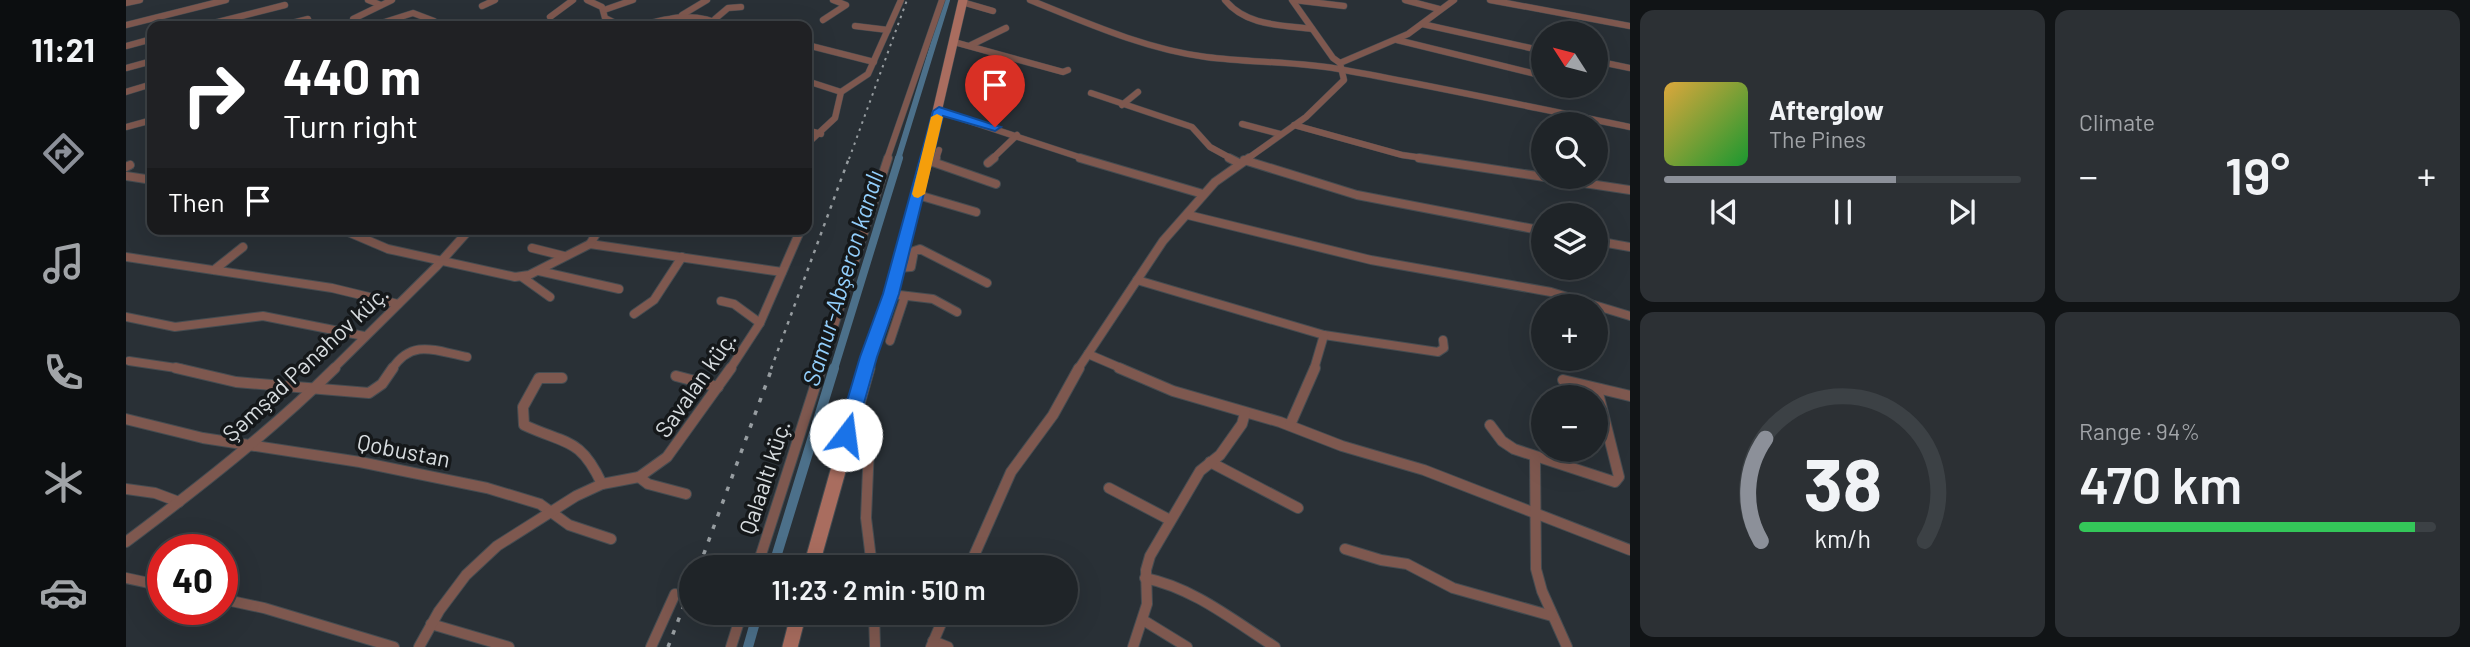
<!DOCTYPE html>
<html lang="en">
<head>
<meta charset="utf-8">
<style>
	body { margin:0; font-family:Barlow,sans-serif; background:#2c3034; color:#f1f3f6; height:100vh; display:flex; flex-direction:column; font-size:26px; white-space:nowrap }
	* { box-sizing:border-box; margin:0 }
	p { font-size:23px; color:#a1a4a8 }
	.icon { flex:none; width:38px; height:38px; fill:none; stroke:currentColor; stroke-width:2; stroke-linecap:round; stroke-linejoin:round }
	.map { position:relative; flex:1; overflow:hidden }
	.drawer { display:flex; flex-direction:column; gap:10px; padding:10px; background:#111416; width:840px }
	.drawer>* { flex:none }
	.top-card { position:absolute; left:21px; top:21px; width:665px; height:214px; border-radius:14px; box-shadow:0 7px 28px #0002,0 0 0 2px #3c4145; background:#202124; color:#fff; overflow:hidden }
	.needle { width:46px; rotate:306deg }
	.tools { position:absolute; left:1405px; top:21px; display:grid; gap:14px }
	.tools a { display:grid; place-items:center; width:77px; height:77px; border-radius:50%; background:#1f2428; box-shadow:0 7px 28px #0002,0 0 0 2px #3c4145; font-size:35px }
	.speed { position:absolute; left:21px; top:534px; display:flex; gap:14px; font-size:35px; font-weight:700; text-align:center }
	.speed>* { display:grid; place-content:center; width:91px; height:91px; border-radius:50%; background:#1f2428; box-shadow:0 7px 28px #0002,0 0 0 2px #3c4145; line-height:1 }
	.speed .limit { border:10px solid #d22; background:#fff; color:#111 }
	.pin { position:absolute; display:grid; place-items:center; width:60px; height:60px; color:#fff; margin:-72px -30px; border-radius:50% 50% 50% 0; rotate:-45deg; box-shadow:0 0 7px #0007 }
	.pin .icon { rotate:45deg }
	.me { position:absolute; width:77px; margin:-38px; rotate:15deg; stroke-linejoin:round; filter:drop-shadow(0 0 5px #0008) }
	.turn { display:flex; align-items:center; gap:24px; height:147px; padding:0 21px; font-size:32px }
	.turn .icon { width:91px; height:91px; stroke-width:2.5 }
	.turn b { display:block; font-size:49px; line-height:60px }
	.then { display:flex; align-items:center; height:66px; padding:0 21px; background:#0003; gap:14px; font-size:26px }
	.big { font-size:52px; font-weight:600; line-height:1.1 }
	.drawer .tile { flex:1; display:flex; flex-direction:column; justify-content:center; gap:10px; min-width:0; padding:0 24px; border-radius:14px; background:#2c3034 }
	.drawer .dial { align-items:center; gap:0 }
	.dial svg { height:182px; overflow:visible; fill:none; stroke:#3c4145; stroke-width:7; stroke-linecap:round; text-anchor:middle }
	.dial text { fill:#f1f3f6; stroke:none }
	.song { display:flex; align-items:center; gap:21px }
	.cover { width:84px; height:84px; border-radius:10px; background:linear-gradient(135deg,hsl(40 70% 55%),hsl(130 70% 35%)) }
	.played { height:7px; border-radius:4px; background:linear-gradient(90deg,#8c9099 65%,#3c4145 65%) }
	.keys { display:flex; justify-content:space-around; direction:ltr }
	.heat { display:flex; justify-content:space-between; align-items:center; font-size:38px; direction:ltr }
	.charge { height:10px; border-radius:5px; background:linear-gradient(90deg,#34c759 94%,#3c4145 0) }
	.drawer .tiles { flex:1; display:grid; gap:10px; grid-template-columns:repeat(2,1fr) }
	.trip { position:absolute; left:553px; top:555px; width:399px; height:70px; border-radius:35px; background:#1f2428; box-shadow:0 7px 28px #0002,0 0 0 2px #3c4145; font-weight:600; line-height:70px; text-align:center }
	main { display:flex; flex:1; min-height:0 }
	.menu { display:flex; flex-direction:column; width:126px; justify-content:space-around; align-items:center; background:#0c0e10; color:#a1a4a8 }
	.menu .icon { width:49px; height:49px }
	.menu .active { color:#8c9099 }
	.menu b { font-size:32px; color:#f1f3f6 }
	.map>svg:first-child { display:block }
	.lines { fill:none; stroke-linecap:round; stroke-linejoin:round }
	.canal-far2 { stroke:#4c708a; stroke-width:6 }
	.canal-far1 { stroke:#4c708a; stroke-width:8 }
	.canal { stroke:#4c708a; stroke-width:10 }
	.street-far2-casing { stroke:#454c51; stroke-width:7 }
	.street-far1-casing { stroke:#454c51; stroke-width:10 }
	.street-casing { stroke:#454c51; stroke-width:12 }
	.secondary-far2-casing { stroke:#454c51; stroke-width:10 }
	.secondary-far1-casing { stroke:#454c51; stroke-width:13 }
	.secondary-casing { stroke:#454c51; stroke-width:17 }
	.street-far2 { stroke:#7e584f; stroke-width:6 }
	.street-far1 { stroke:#7e584f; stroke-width:8 }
	.street { stroke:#7e584f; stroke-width:10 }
	.secondary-far2 { stroke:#a96d5f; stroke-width:9 }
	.secondary-far1 { stroke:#a96d5f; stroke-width:11 }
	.secondary { stroke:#a96d5f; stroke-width:15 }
	.rail-far2 { stroke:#979da1; stroke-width:2; stroke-dasharray:2.5 5; stroke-linecap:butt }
	.rail-far1 { stroke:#979da1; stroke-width:2.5; stroke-dasharray:3.5 6; stroke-linecap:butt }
	.rail { stroke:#979da1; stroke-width:3.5; stroke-dasharray:4.5 9; stroke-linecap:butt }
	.route { fill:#1a73e8; stroke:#114b97; stroke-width:2 }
	.slow { fill:#f59e0b }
	.labels { text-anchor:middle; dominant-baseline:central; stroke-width:7; stroke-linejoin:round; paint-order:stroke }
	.street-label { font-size:23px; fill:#d7dcdf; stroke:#15181a }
	.water-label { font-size:24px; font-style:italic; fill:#92cefb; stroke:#15181a }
</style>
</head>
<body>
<main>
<nav class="menu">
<b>11:21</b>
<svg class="icon active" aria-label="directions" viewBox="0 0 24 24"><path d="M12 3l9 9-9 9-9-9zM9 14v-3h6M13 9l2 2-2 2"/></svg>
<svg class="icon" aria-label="music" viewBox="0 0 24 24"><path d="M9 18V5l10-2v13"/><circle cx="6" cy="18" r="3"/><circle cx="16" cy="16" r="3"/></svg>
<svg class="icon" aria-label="phone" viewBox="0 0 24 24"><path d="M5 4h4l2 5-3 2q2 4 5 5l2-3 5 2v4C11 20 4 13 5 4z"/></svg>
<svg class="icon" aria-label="climate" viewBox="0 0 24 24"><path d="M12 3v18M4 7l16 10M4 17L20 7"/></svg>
<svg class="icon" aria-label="car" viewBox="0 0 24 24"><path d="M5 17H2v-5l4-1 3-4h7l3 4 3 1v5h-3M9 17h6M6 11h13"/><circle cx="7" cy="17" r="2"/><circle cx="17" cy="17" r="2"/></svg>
</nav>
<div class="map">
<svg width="1504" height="647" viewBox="0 0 1504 647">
	<rect width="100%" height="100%" fill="#293036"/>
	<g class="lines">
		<polyline class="canal-far2" points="772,159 821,0"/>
		<polyline class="canal-far1" points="708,369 773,158"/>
		<g class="canal">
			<polyline points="647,567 708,368"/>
			<polyline points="622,647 632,612"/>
		</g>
		<g class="street-far2-casing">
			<g id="street-far2">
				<polyline points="242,0 255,5"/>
				<polyline points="461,0 476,7 479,18 495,26"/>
				<path d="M904,0C961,23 1019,49 1080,57C1126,63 1172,61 1218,70C1313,87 1409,108 1504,127"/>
				<path d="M1099,0C1120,26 1155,25 1186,29"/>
				<polyline points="1166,0 1207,58 1214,63"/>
				<polyline points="1168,0 1218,6"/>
				<polyline points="1279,0 1313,9"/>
				<polyline points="1364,0 1504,26"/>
				<polyline points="836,2 867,11"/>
				<polyline points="0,3 14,0"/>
				<polyline points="356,6 369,0"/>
				<polyline points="478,10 507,0"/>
				<polyline points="556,15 581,0"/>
				<polyline points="424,17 447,0"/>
				<polyline points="589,19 602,8 615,7"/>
				<polyline points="697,20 720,5 707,0"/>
				<polyline points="1296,24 1418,51"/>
				<polyline points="0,25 100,0"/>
				<polyline points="76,26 159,5"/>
				<polyline points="154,26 182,19"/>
				<polyline points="227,26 227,19 266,0"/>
				<polyline points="246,26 287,13 308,21"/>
				<path d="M513,26C543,18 569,11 598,26"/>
				<polyline points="729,26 762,30"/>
				<polyline points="1271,40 1418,76"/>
				<polyline points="828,42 937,72 942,70"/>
				<polyline points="681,45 748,62"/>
				<polyline points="845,45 880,28"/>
				<polyline points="0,46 26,39"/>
				<polyline points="1470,61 1504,68"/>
				<polyline points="0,68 26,61"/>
				<polyline points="681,81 715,92"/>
				<polyline points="0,92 26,84"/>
				<polyline points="965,93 1066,127 1084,147 1106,159"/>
				<polyline points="996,105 1012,92"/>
				<polyline points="813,111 959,159"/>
				<polyline points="1116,124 1154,134"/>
				<polyline points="1168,125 1276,155 1304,159"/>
				<polyline points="0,127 26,120"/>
				<polyline points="681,130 695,134"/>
				<polyline points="681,144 709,118 715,92 742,74 775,0"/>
				<polyline points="761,159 816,0"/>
				<polyline points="810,159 813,150"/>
				<polyline points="866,159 891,135"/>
				<polyline points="1121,159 1180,117 1218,80 1214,63 1282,34 1328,0"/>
			</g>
		</g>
		<g class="street-far1-casing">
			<g id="street-far1">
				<polyline points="954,158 1077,194"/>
				<polyline points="1103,158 1113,163"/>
				<polyline points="1293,158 1504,190"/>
				<polyline points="801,160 870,184"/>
				<polyline points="1118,160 1231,195 1418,231"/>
				<polyline points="809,161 810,158"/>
				<polyline points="862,163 868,158"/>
				<polyline points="0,167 4,165"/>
				<polyline points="0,176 26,180"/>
				<polyline points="792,195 850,212"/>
				<polyline points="1062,215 1245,260 1425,292 1504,316"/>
				<polyline points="215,229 262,249 389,277 403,275 464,244 656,272"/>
				<polyline points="1470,241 1504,247"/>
				<polyline points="464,244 473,229"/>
				<polyline points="406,248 438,256"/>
				<polyline points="0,257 206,288 272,304"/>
				<polyline points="772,268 785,267 788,251 794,249 861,283"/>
				<polyline points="88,270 117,247"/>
				<polyline points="413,271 493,289"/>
				<polyline points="396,277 424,297"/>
				<polyline points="1011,280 1198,335 1312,352 1318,348 1317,340"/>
				<polyline points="765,294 807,299 831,312"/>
				<polyline points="595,301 608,304 634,323"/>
				<polyline points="508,314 528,300 556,257"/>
				<polyline points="0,317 49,327 137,316 238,336"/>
				<polyline points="764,341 779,296"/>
				<polyline points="962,354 997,369"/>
				<polyline points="3,361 57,369"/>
				<polyline points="207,369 310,267 344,229"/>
				<path d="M266,369C286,338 310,351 341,357"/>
				<polyline points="604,369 634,323 675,229"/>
				<polyline points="694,369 762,158"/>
				<polyline points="952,369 1037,241 1089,182 1123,158"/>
				<polyline points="1188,369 1198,335"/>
			</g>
		</g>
		<g class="street-casing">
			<g id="street">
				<polyline points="50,368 110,382 243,393 256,384 267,368"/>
				<polyline points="993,368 1047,391 1154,422 1216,446 1298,470 1504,550"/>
				<polyline points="550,376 592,387"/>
				<path d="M436,378H413L397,407L398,425C441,445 454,437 476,484"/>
				<polyline points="1437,380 1504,396"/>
				<polyline points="727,409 738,411 744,422 740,518 746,567"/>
				<polyline points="0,419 77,438 234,462 361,488 414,504 443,525 485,539"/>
				<polyline points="1164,425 1189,368"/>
				<polyline points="1364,425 1376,441 1388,449 1489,482 1493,477 1471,389"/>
				<polyline points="1409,458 1410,569 1416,591 1441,647"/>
				<polyline points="1084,462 1172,508"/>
				<polyline points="513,477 522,484 560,494"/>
				<polyline points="983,488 1044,520"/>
				<polyline points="0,489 29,493 53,502"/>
				<path d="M0,542C72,488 145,431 209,368"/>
				<polyline points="1219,549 1255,560 1281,564 1327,588 1426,616"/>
				<polyline points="631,567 695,368"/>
				<polyline points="843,567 885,472 927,415 953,368"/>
				<polyline points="0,578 37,586"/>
				<path d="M1019,578C1068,588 1108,621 1149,647"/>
				<polyline points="96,599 138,608 268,647"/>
				<polyline points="748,612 749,647"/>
				<polyline points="1017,620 1061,647"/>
				<polyline points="305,624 383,647"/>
				<polyline points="807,641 822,647"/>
				<polyline points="293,647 313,611 340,575 371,546 450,496 476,484 513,477 541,457 605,368"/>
				<polyline points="525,647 549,594"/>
				<polyline points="605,647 616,612"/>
				<polyline points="805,647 820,612"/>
				<polyline points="1007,647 1021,604 1020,570 1024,556 1074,471 1094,455 1116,424 1119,413"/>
			</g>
		</g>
		<g class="secondary-far2-casing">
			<polyline id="secondary-far2" points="800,159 837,0"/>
		</g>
		<g class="secondary-far1-casing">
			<polyline id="secondary-far1" points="740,369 765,294 801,158"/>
		</g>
		<g class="secondary-casing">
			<g id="secondary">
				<polyline points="685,567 741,368"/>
				<polyline points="664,647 673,612"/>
			</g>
		</g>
		<use href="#street-far2" class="street-far2"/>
		<use href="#street-far1" class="street-far1"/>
		<use href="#street" class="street"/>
		<use href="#secondary-far2" class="secondary-far2"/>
		<use href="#secondary-far1" class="secondary-far1"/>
		<use href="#secondary" class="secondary"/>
		<polyline class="rail-far2" points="723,159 781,0"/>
		<polyline class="rail-far1" points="645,369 723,158"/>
		<g class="rail">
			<polyline points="573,567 646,368"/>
			<polyline points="542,647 565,587"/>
		</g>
	</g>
	<polygon class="route" points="813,107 875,127 869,131 817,116 773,294 751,357 729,435 726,440 714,440 711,435 734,357 757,294 807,111"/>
	<polygon class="slow" points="811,114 817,117 799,194 792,198 788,197 786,194 805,117"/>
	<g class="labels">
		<g class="street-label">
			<text transform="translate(179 363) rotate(-43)">Şəmşad Pənəhov küç.</text>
			<text transform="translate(569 384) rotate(-55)">Savalan küç.</text>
			<text transform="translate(278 450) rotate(11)">Qobustan</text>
			<text transform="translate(638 477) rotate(-72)">Qalaaltı küç.</text>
		</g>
		<g class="water-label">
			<text transform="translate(716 278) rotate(-73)">Samur-Abşeron kanalı</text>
		</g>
	</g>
</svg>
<div class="tools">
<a><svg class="needle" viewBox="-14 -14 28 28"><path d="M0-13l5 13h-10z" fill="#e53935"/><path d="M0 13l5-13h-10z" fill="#a1a4a8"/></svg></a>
<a><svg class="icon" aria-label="search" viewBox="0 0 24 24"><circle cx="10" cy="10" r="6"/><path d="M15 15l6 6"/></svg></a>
<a><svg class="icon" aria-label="layers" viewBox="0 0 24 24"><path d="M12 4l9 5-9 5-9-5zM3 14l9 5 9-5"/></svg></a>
<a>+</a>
<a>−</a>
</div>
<div class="speed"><div class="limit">40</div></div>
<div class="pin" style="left:869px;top:127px;background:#d93025"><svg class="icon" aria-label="arrive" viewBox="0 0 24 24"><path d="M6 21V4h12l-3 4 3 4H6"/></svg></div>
<svg class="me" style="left:720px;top:435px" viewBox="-20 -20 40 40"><circle r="19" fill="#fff"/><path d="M0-13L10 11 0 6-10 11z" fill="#1a73e8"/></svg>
<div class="trip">11:23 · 2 min · 510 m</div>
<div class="top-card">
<div class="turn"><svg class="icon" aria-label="right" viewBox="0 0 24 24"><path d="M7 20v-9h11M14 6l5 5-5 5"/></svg><div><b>440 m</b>Turn right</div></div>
<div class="then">Then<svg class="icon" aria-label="arrive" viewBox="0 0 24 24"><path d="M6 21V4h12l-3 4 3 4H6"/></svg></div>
</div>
</div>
<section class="drawer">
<div class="tiles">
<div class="tile">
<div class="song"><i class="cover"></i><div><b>Afterglow</b><p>The Pines</p></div></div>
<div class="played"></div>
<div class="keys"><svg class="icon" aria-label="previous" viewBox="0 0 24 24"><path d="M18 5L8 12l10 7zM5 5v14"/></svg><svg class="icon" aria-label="pause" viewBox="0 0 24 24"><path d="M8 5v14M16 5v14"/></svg><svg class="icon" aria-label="next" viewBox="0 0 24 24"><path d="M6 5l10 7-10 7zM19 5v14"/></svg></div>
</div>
<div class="tile"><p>Climate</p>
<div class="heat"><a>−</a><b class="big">19°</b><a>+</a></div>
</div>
<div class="tile dial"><svg viewBox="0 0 100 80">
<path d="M14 69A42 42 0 1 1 86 69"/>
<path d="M14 69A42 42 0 0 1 16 24" stroke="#8c9099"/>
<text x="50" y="56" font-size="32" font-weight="700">38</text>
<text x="50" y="72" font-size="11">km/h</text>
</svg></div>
<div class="tile"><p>Range · 94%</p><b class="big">470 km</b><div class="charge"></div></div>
</div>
</section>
</main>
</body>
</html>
